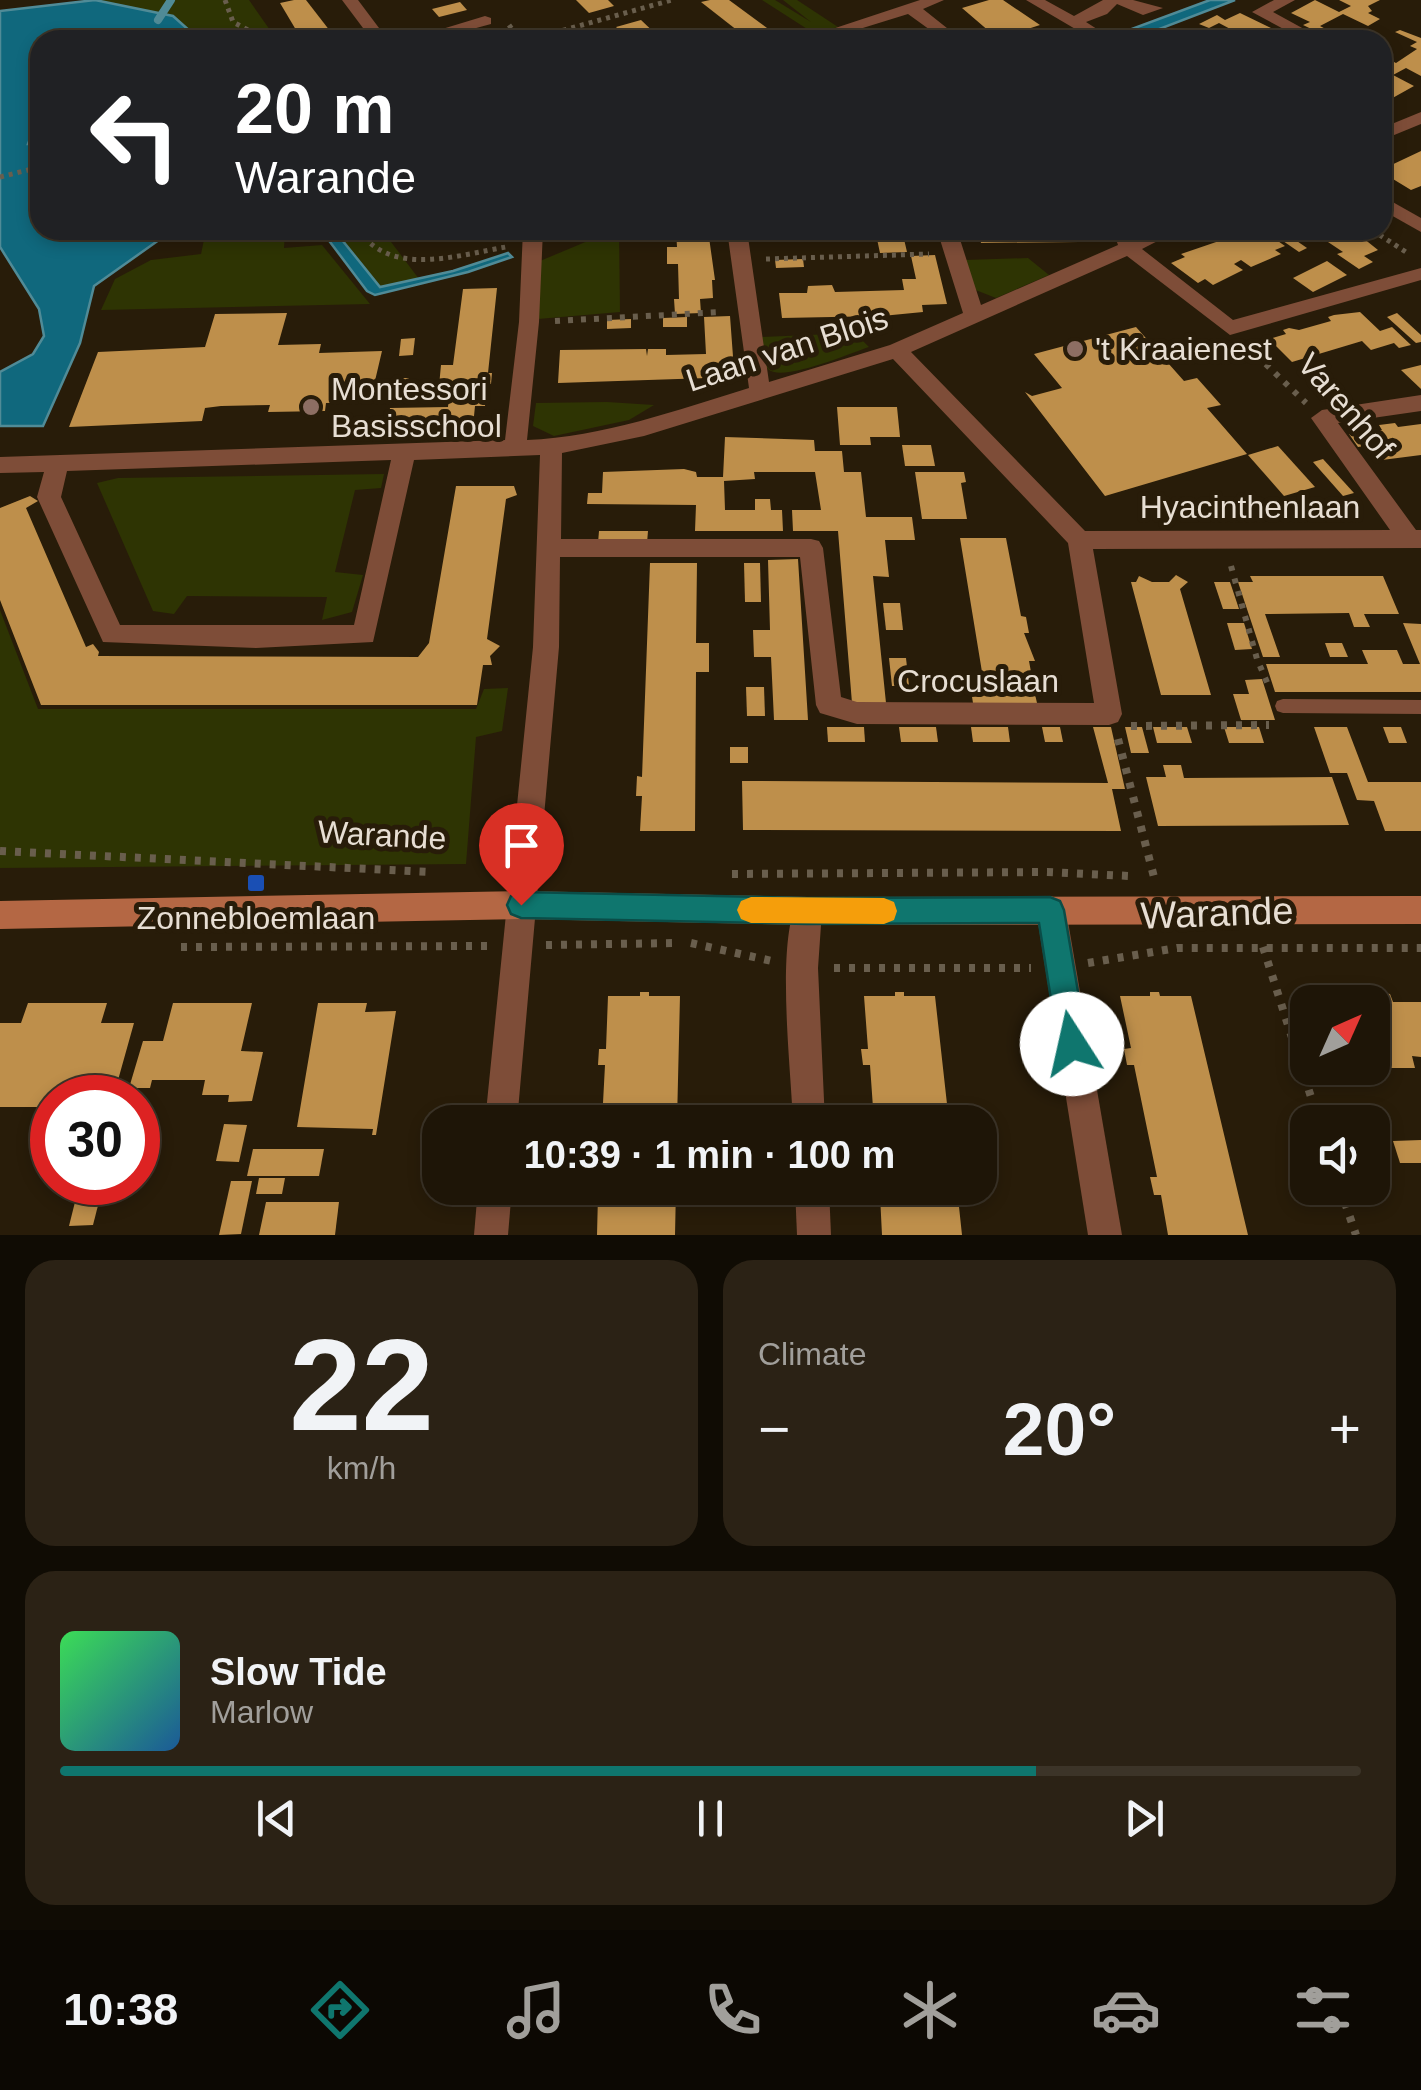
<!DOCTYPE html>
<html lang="en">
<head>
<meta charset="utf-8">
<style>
	body { margin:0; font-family:Arial,sans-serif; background:#2b2215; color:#f1f3f6; height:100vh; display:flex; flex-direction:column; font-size:38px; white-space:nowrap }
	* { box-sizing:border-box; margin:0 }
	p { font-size:32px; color:#a19f9b }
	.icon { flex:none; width:55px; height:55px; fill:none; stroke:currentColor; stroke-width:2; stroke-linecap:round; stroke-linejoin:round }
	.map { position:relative; height:1235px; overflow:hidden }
	.sheet { display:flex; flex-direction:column; gap:25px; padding:25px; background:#100c04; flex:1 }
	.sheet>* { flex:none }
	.banner { position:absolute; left:30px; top:30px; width:1362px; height:210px; border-radius:30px; box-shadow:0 5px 15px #0003,0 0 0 2px #3c3428; background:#202124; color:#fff; overflow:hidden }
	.needle { width:65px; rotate:45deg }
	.fabs { position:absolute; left:1290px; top:985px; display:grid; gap:20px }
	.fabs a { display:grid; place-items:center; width:100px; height:100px; border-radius:20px; background:#1e1507; box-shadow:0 5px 15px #0003,0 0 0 2px #3c3428; font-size:50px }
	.speed { position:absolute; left:30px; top:1075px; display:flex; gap:20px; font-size:50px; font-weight:700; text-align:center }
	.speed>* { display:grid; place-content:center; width:130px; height:130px; border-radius:50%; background:#1e1507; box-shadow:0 5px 15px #0003,0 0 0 2px #3c3428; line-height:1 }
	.speed .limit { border:15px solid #d22; background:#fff; color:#111 }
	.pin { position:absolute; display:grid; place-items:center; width:85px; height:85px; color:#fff; margin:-102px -42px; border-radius:50% 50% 50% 0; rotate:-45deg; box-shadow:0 0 10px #0007 }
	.pin .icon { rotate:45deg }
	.me { position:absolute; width:110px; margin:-55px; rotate:350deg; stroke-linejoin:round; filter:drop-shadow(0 0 8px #0008) }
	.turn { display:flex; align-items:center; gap:35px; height:210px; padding:0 40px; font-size:45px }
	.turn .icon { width:130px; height:130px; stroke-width:2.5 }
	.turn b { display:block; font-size:70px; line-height:85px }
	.big { font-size:75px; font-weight:700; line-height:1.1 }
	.sheet .tile { flex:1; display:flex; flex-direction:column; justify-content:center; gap:15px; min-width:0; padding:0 35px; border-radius:30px; background:#2b2215 }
	.sheet .dial { align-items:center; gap:0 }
	.dial b { font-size:130px; line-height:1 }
	.song { display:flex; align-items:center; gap:30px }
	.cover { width:120px; height:120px; border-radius:15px; background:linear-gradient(135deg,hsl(130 70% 55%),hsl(210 70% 35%)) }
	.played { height:10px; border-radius:5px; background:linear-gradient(90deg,#0f766e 75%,#3c3428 75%) }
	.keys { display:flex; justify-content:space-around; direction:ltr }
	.heat { display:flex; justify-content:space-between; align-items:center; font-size:55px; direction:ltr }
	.sheet .tiles { flex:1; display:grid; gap:25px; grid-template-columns:1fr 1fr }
	.tile:last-child { grid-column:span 2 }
	.trip { position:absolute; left:422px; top:1105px; width:575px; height:100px; border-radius:30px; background:#1e1507; box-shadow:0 5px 15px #0003,0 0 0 2px #3c3428; font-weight:700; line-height:100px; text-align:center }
	.tab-bar { display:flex; height:160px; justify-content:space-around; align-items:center; background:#0c0803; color:#a19f9b }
	.tab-bar .icon { width:70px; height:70px }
	.tab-bar .active { color:#0f766e }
	.tab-bar b { font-size:45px; color:#f1f3f6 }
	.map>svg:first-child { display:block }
	.green { fill:#2e3403 }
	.water { fill:#10687d; stroke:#508b97; stroke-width:2.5 }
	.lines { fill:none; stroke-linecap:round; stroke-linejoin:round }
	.stream { stroke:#508b97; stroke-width:8 }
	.building { fill:#be8f4b }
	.path-far2 { stroke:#695e4d; stroke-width:5; stroke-dasharray:4 5; stroke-linecap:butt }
	.path-far1 { stroke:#695e4d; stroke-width:6; stroke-dasharray:5 8; stroke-linecap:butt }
	.path { stroke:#695e4d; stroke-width:8; stroke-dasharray:6 9; stroke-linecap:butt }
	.service { fill:#7e4d38; fill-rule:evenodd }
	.minor { fill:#7e4d38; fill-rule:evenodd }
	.tertiary { fill:#7e4d38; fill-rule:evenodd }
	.secondary { fill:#b46744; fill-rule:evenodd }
	.route { fill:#0f766e; stroke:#0a4d48; stroke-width:2.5 }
	.slow { fill:#f59e0b }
	.education-dot { fill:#8d6e63; stroke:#281c09; stroke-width:4 }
	.transit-dot { fill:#1a4fb4; stroke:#281c09; stroke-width:4 }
	.labels { text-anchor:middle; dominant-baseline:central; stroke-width:10; stroke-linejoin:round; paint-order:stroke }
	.street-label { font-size:32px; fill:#e7ded3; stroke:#281c09 }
	.poi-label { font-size:32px; fill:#e7ded3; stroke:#281c09; text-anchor:start }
	.near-street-label { font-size:38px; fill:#e7ded3; stroke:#281c09 }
</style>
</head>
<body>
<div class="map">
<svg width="1421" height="1235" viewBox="0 0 1421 1235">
	<rect width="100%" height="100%" fill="#281c09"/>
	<g class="green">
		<polygon points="95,0 249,0 277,40 200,40 173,16"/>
		<polygon points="762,0 775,0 811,22 783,0 797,0 838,27 815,34"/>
		<polygon points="206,230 285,230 284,248 322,245 370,304 101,310 115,279 151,260 201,254"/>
		<polygon points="334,230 382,230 419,279 379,287"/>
		<polygon points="614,230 619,230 620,312 538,319 540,261"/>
		<polygon points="1028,258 1049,275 996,298 973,289 964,260"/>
		<path d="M855,333L869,347C851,353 781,383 768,369C761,362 762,346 761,337Z"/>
		<polygon points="607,402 654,405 629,420 554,436 533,426 536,403"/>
		<polygon points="384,474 381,488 355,490 335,572 363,575 352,612 322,620 327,597 187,596 174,614 153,611 97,483 118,478"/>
		<polygon points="0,610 38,709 476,709 484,689 508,688 502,731 476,737 466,864 0,868"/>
	</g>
	<g class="water">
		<polygon points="95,0 173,16 200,40 40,40 40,112 28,144 36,144 40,137 40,230 173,230 94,286 80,343 43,426 0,426 0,372 33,354 44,336 39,309 0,247 0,11"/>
		<polygon points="1210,0 1235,0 1136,38 1126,35 1129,30"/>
		<polygon points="321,230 334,230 380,287 453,271 508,253 512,257 468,272 375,295 367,291"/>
	</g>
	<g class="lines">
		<polyline class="stream" points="158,20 171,0"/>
	</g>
	<g class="building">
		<polygon points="294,0 306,0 337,40 302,40 280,3"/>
		<polygon points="576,0 608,0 614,6 589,13"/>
		<polygon points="710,0 729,0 771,31 747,38 701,2"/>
		<polygon points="989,0 1003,0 1040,25 1006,36 997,30 990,32 962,8"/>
		<polygon points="1315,0 1339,12 1351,6 1339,0 1380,0 1368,6 1372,11 1368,13 1380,19 1368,26 1343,14 1320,26 1333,33 1326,36 1303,25 1310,22 1291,13"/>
		<polygon points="460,2 467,10 439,17 432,9"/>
		<polygon points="1240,13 1273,29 1251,40 1219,23 1209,28 1199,24 1217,15 1225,20"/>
		<polygon points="641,20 662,40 619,40 614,35 622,33 616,27"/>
		<polygon points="1057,28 1073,40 1024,40 1018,36"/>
		<polygon points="1400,30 1421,38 1421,76 1406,68 1393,75 1414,86 1389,100 1382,97 1382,56 1396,63 1417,49 1410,46 1417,42 1395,32"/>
		<polygon points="1421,151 1421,186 1411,190 1388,176 1394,174 1385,168"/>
		<polygon points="676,230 708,230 715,280 712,280 713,298 700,299 701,313 675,314 674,299 679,299 678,264 667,264 667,247 677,247"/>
		<polygon points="883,230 915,230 917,239 904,239 907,252 880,253 877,239 885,239"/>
		<polygon points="978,230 1112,230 1112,233 1086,234 1088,240 1079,242 981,243"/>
		<polygon points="1243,230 1256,236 1265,232 1285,246 1275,250 1281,254 1251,267 1241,260 1234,264 1243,270 1213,285 1205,279 1198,283 1171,263 1185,257 1181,254 1222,240 1218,237 1223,235"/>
		<polygon points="1267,230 1281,230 1307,248 1299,252"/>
		<polygon points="1310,230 1353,230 1378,250 1364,256 1373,262 1359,269 1337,254 1343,252"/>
		<polygon points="935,255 947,304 922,305 923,312 882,316 782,318 779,293 807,293 808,286 832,285 835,292 904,290 902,279 916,279 911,256"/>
		<polygon points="803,259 804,267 776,268 775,260"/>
		<polygon points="1327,261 1347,275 1313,292 1293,278"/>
		<polygon points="497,288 488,373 492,373 491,384 487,384 485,406 475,406 473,426 387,429 390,408 448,407 449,395 442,395 443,386 439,386 441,365 453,365 463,289"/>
		<polygon points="1360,312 1380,331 1392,327 1411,345 1399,348 1394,343 1371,350 1362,341 1292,362 1269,339 1286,334 1283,330 1289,328 1299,330 1331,321 1328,317 1334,315"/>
		<polygon points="287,313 278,345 321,344 319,353 382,351 370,402 326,403 325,411 268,412 270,405 221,406 205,408 202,421 69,427 98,352 205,347 215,314"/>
		<polygon points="1397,313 1421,335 1421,342 1416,343 1387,317"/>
		<polygon points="730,316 734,370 707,371 708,378 558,383 560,350 646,349 647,356 648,349 666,349 666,355 706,354 704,317"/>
		<polygon points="687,317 687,327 663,327 663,318"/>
		<polygon points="631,319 631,328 607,329 607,320"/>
		<polygon points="1136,327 1184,381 1197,378 1221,405 1207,408 1247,454 1105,496 1025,392 1032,396 1062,388 1034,354"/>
		<polygon points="415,338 413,355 399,356 401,339"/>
		<polygon points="1421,365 1421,389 1401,370"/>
		<polygon points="395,378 409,378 407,396 392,396"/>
		<polygon points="837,407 897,407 900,437 870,437 871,445 840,445"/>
		<polygon points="1395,423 1398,427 1421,424 1421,455 1382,460 1371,445 1358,447 1349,434 1382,430 1379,425"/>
		<polygon points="725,437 814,440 815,451 842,451 844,472 861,472 866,517 912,517 915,540 885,540 889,577 873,576 886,703 852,703 838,531 793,531 792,510 821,510 815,472 754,472 755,479 724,481 725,510 755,510 755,499 770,499 771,510 782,510 783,531 695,531 696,505 587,504 588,493 602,493 603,472 684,469 696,472 697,477 723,477"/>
		<polygon points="902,445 931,445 935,466 905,466"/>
		<polygon points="1278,446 1315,487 1284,496 1248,455"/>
		<polygon points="1323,459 1354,493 1343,496 1313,462"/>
		<polygon points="915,472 964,472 966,482 961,483 967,519 922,519"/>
		<polygon points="456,486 514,486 517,495 506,499 487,639 500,646 490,656 492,665 483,665 477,705 41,705 0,600 0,508 30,496 38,501 26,508 86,647 93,644 99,652 98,656 418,657 429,643"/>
		<polygon points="599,531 648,531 647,543 598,543"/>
		<polygon points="960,538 1006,538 1021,616 1026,617 1029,633 1024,633 1035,661 1029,661 1031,672 1037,673 1040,690 1034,690 1037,703 973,703 968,672 982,672"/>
		<polygon points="798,559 808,720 774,720 771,657 754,657 753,630 770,630 768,560"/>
		<polygon points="650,563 697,563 696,643 709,643 709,672 696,672 695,831 640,831 642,796 636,796 637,776 642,777"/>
		<polygon points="744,563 760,563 761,602 745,602"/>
		<polygon points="1176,575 1188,582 1180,589 1211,695 1161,695 1131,582 1136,582 1139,576 1152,582 1169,582"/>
		<polygon points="1250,576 1383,576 1399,614 1364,614 1370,627 1354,627 1349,613 1265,614 1280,657 1263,657 1238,582 1253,582"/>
		<polygon points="1214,582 1230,582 1239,609 1223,609"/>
		<polygon points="883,603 900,603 903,630 886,630"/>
		<polygon points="1227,623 1244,623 1252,649 1235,650"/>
		<polygon points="1403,623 1421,624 1421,692 1275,692 1266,664 1368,664 1362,650 1397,650 1403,664 1420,664"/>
		<polygon points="1325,643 1342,643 1348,657 1330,657"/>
		<polygon points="889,658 906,658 909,686 892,686"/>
		<polygon points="1262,679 1275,720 1241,720 1233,694 1249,694 1245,680"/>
		<polygon points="746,687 764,687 765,716 747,716"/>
		<polygon points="827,727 864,727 865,742 828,742"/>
		<polygon points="899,727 936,727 938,742 901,742"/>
		<polygon points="971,727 1008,727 1010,742 973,742"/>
		<polygon points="1042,727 1060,727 1063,742 1045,742"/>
		<polygon points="1093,727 1111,727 1125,789 1112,789 1121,831 743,830 742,781 1108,783"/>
		<polygon points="1125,727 1142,727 1149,753 1131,753"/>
		<polygon points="1153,727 1187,727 1192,743 1157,743"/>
		<polygon points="1224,727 1259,727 1264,743 1229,743"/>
		<polygon points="1314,727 1347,727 1368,782 1421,782 1421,831 1385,831 1374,801 1357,800 1347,773 1330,773"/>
		<polygon points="1383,727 1401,727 1407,743 1389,743"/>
		<rect x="730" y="747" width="18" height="16"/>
		<polygon points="1163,765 1181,765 1184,778 1332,777 1349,825 1158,826 1146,777 1166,777"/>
		<polygon points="640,992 649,992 649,996 680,996 677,1122 602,1122 605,1065 598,1065 599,1049 606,1049 608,996 640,996"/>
		<polygon points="895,992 904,992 904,996 935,996 949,1122 874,1122 870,1065 863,1065 861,1049 868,1049 864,996 895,996"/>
		<polygon points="1150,992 1159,992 1160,996 1191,996 1248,1235 1168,1235 1161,1195 1154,1195 1150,1177 1157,1177 1134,1065 1127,1065 1124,1049 1131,1048 1120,996 1150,996"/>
		<polygon points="1385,993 1390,994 1393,1002 1421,1002 1421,1057 1412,1056 1415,1068 1391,1068 1387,1056 1372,1056 1372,1002 1381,1002 1378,994"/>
		<polygon points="28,1003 107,1003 101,1023 134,1023 113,1098 52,1098 52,1107 0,1107 0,1023 21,1023"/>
		<polygon points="173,1003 252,1003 241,1051 263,1052 252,1101 228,1102 229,1095 202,1095 205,1080 152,1080 150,1088 129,1088 143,1041 163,1041"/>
		<polygon points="318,1003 367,1003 365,1012 396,1011 376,1135 372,1135 373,1129 297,1127"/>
		<polygon points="1314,1068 1362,1068 1363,1070 1356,1079 1317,1079"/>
		<polygon points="224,1124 247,1125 239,1162 216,1161"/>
		<polygon points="1421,1140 1421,1163 1400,1163 1393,1141"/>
		<polygon points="253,1149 324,1149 319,1176 247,1176"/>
		<polygon points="259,1178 285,1178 282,1194 256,1194"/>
		<polygon points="231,1181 252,1181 241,1234 219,1235"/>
		<polygon points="80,1182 104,1182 93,1225 69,1226"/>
		<polygon points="591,1188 676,1188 675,1235 597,1235 598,1195 591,1196"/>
		<polygon points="872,1188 957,1188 962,1235 882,1235 880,1195 872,1196"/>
		<polygon points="266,1202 339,1202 335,1235 259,1235"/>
	</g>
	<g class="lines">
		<g class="path-far2">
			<polyline points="225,0 233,22 248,30 254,40"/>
			<polyline points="509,25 520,40"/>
			<polyline points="528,40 672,0"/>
			<polyline points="0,177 40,167"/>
			<path d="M359,230C390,278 459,255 506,247"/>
			<polyline points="1372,230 1409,254"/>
			<polyline points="766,259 929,254"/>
		</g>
		<g class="path-far1">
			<polyline points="555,321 722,312"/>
			<polyline points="1247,346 1306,403"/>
			<polyline points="1231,566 1257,659 1269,687"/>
		</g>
		<g class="path">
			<polyline points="1131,726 1269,725"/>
			<polyline points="1118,739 1154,877"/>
			<polyline points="0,851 430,872"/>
			<polyline points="732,874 1047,872 1130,876"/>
			<polyline points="691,943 772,961"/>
			<polyline points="546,945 679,943"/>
			<polyline points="181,947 489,946"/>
			<polyline points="1263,947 1319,1122"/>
			<polyline points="1088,963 1177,948 1421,948"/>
			<polyline points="834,968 1031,968"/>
			<polyline points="1340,1188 1356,1235"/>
		</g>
		<polygon class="service" points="1283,699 1421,700 1421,714 1283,713 1277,711 1275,706 1277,701"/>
		<g class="minor">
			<polygon points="342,0 358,0 388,40 372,40"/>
			<polygon points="920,0 944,0 923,9 962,40 944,40 908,14 824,40 799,40"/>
			<polygon points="1026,0 1045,0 1074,16 1103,0 1133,0 1163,8 1143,15 1117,4 1107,14 1086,22 1114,40 1094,40"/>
			<polygon points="1274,0 1295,0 1273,12 1324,40 1304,40 1252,12"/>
			<polygon points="485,16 491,18 491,24 432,40 406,40"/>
			<path d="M523,230H543L539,322L527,440C603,437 677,410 749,388L727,230H747L769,382L890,345L963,313L937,230H957L981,305L1118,245L1113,230H1133L1135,238L1153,230H1179L1142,249L1233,320L1421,268V280L1230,335L1127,256L911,352L1085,531L1390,530L1311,418L1322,410L1421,395V411L1338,423L1416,530H1421V548L1093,549L1122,714L1118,722L1109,725L857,724L820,713L816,705L800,557H560L559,647L517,1122H485L533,647L540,455L414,460L373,642L256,648L103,642L37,497L44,472L0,473V457L505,440L519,322ZM893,359L1068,543L1094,703L857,702L841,697L823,548L819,541L811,539H561L562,453L644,436ZM391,460L354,625H120L61,497L67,471Z"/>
			<polygon points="1051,896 1061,900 1066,910 1122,1235 1088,1235 1036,910 1041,900"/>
			<path d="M807,897L817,901L822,911L818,968L825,1122H793C791,1067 776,948 797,901Z"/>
			<polygon points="478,1188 512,1188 508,1235 474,1235"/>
			<polygon points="795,1188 829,1188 831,1235 797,1235"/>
		</g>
		<g class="tertiary">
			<polygon points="1421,112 1421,124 1382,140 1382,128"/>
			<polygon points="1382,196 1421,218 1421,232 1382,210"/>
		</g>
		<polygon class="secondary" points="521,891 807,897 1421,896 1421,924 807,925 521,919 0,929 0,901"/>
	</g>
	<polygon class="route" points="521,892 807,898 1050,897 1060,901 1064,910 1087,1044 1083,1054 1072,1059 1062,1054 1058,1044 1039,923 807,924 521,918 511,914 507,905 511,896"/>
	<polygon class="slow" points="751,897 884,898 894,902 897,911 894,920 884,924 751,923 741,919 737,910 741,901"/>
	<g class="education-dot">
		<circle cx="1075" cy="349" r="10"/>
		<circle cx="311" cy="407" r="10"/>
	</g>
	<rect class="transit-dot" x="246" y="873" width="20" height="20" rx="5"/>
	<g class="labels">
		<g class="street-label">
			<text transform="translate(787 349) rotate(-18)">Laan van Blois</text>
			<text transform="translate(1346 406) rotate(49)">Varenhof</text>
			<text x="1250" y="507">Hyacinthenlaan</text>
			<text x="978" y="681">Crocuslaan</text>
			<text transform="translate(382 835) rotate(3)">Warande</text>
		</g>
		<g class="poi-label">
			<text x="1095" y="349">'t Kraaienest</text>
			<text x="331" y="389">Montessori<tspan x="331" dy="37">Basisschool</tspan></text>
			<text x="256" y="918" text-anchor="middle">Zonnebloemlaan</text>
		</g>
		<g class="near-street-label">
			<text transform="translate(1217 913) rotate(-2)">Warande</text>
		</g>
	</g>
</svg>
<div class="fabs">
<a><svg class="needle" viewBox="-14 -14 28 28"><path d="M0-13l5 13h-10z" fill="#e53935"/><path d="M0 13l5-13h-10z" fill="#a19f9b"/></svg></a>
<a><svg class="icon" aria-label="sound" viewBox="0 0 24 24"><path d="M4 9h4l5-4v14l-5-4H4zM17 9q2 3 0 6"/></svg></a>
</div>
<div class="speed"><div class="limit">30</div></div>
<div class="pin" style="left:521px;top:905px;background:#d93025"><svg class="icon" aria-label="arrive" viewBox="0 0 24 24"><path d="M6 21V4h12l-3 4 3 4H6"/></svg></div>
<svg class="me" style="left:1072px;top:1044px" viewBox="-20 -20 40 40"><circle r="19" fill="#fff"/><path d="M0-13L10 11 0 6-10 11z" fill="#0f766e"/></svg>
<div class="trip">10:39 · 1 min · 100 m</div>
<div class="banner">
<div class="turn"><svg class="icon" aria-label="left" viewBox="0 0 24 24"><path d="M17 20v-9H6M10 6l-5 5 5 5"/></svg><div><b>20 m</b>Warande</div></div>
</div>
</div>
<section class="sheet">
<div class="tiles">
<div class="tile dial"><b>22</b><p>km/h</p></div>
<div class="tile"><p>Climate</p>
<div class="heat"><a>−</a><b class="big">20°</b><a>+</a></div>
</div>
<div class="tile">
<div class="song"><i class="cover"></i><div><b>Slow Tide</b><p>Marlow</p></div></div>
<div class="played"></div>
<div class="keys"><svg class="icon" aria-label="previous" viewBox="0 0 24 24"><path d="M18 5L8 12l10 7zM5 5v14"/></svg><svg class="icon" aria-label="pause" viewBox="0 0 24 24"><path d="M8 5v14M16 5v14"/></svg><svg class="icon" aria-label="next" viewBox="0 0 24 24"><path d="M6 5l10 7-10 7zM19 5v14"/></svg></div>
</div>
</div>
</section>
<nav class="tab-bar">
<b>10:38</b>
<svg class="icon active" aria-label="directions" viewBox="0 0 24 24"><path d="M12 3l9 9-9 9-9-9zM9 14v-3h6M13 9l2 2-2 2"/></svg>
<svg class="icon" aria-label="music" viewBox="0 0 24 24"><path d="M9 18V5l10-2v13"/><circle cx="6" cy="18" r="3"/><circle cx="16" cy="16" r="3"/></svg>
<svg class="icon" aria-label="phone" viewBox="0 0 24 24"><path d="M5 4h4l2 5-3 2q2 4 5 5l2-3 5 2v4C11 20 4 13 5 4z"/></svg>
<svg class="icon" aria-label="climate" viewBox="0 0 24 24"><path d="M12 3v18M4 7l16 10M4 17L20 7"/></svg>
<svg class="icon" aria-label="car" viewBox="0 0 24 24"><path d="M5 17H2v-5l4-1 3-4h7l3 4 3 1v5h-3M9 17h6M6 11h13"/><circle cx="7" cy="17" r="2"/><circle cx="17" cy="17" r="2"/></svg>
<svg class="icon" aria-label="filters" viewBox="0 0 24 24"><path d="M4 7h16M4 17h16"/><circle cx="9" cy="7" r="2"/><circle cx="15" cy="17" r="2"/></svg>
</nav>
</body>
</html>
